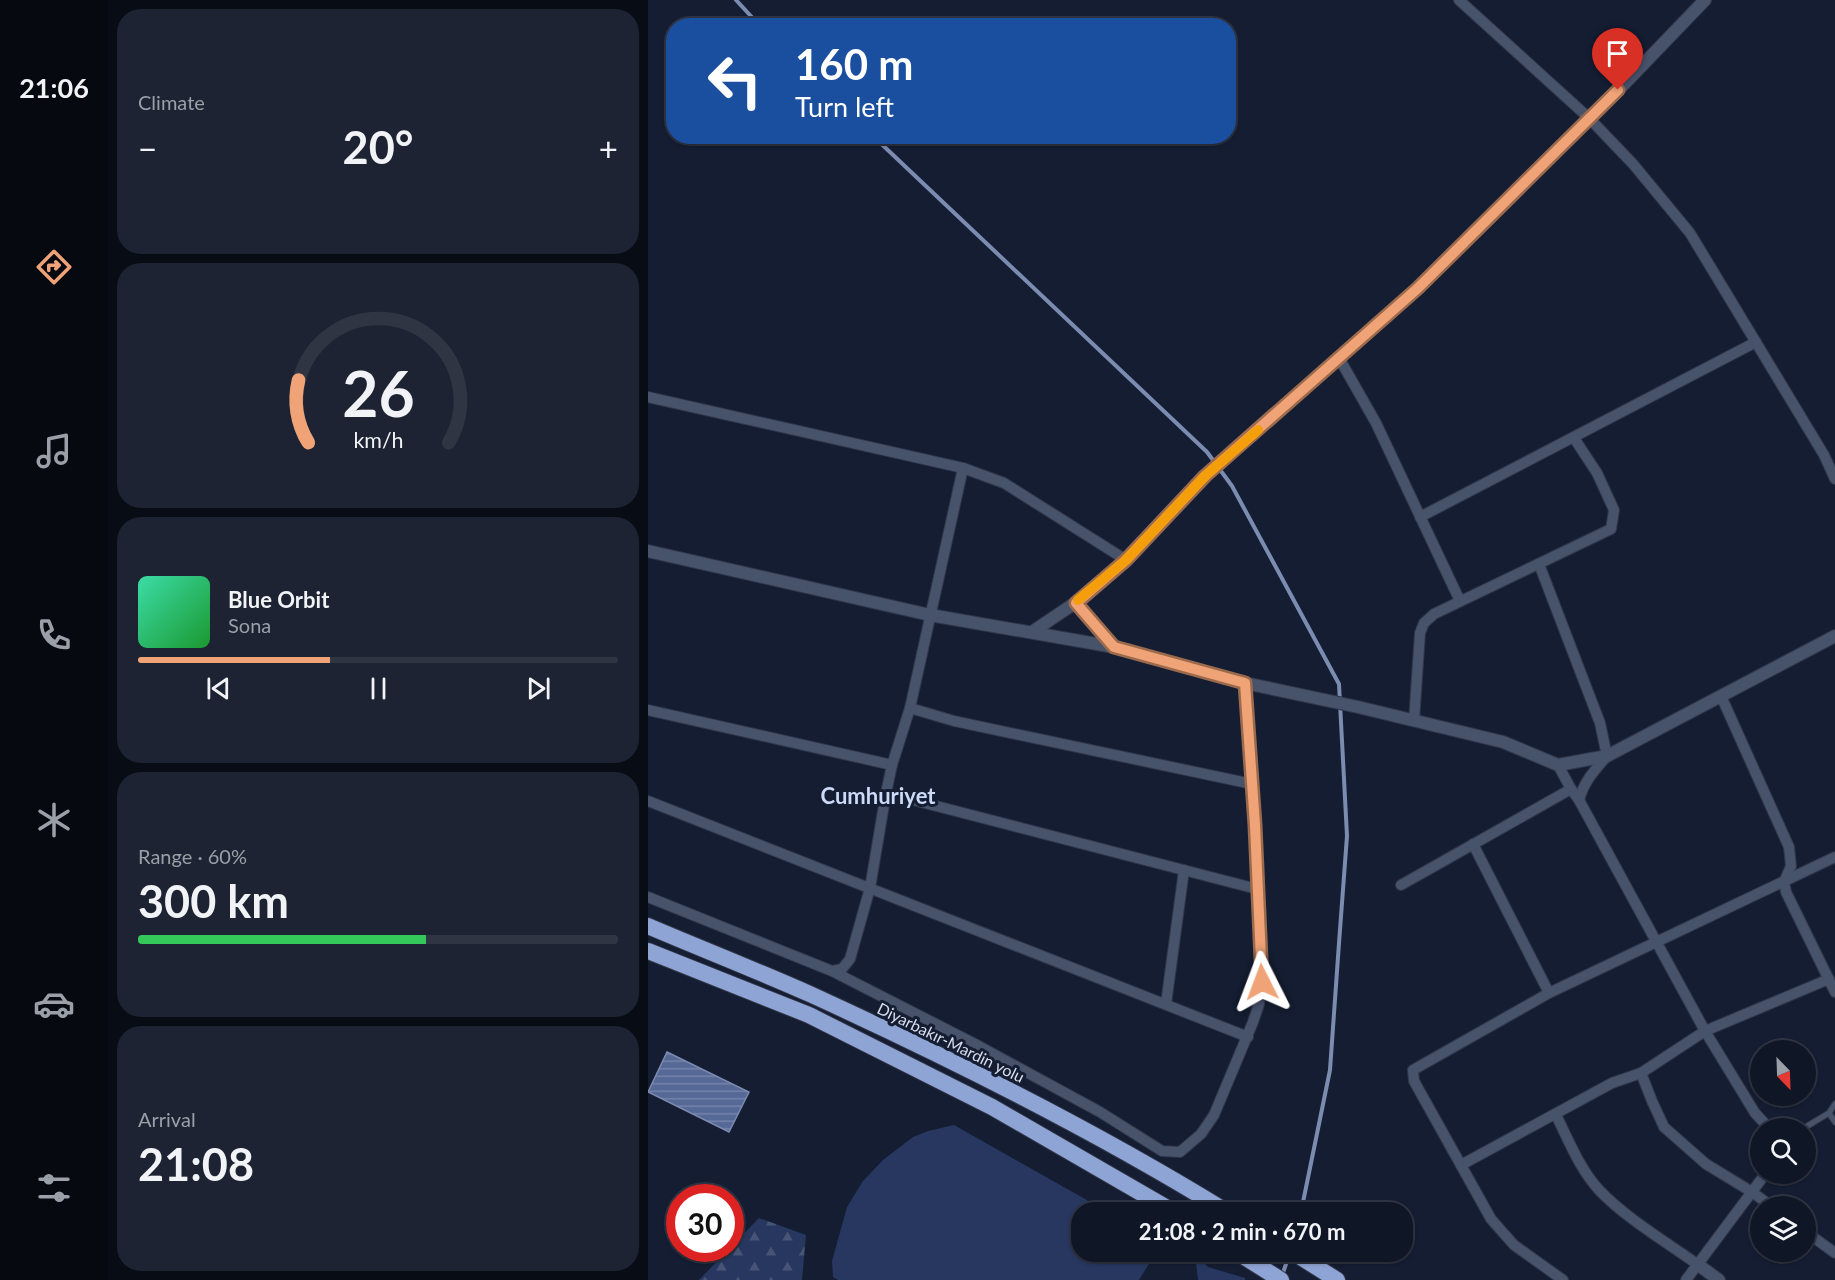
<!DOCTYPE html>
<html lang="en">
<head>
<meta charset="utf-8">
<style>
	body { margin:0; font-family:Lato,sans-serif; background:#1d2332; color:#f1f3f6; height:100vh; display:flex; flex-direction:column; font-size:22px; white-space:nowrap }
	* { box-sizing:border-box; margin:0 }
	p { font-size:20px; color:#9b9fa7 }
	.icon { flex:none; width:33px; height:33px; fill:none; stroke:currentColor; stroke-width:2; stroke-linecap:round; stroke-linejoin:round }
	.map { position:relative; flex:1; overflow:hidden }
	.sheet { display:flex; flex-direction:column; gap:9px; padding:9px; background:#080c15; width:540px }
	.sheet>* { flex:none }
	.hud { position:absolute; left:18px; top:18px; width:570px; height:126px; border-radius:24px; box-shadow:0 2px 4px #0004,0 0 0 2px #2f3543; background:#1a4fa0; color:#fff; overflow:hidden }
	.needle { width:39px; rotate:157deg }
	.controls { position:absolute; left:1102px; top:1040px; display:grid; gap:12px }
	.controls a { display:grid; place-items:center; width:66px; height:66px; border-radius:50%; background:#0f1626; box-shadow:0 2px 4px #0004,0 0 0 2px #2f3543; font-size:30px }
	.speed { position:absolute; left:18px; top:1184px; display:flex; gap:12px; font-size:30px; font-weight:700; text-align:center }
	.speed>* { display:grid; place-content:center; width:78px; height:78px; border-radius:50%; background:#0f1626; box-shadow:0 2px 4px #0004,0 0 0 2px #2f3543; line-height:1 }
	.speed .limit { border:9px solid #d22; background:#fff; color:#111 }
	.pin { position:absolute; display:grid; place-items:center; width:51px; height:51px; color:#fff; margin:-62px -26px; border-radius:50% 50% 50% 0; rotate:-45deg; box-shadow:0 0 6px #0007 }
	.pin .icon { rotate:45deg }
	.me { position:absolute; width:66px; margin:-33px; rotate:357deg; stroke-linejoin:round; filter:drop-shadow(0 0 4px #0008) }
	.turn { display:flex; align-items:center; gap:21px; height:126px; padding:0 30px; font-size:27px }
	.turn .icon { width:78px; height:78px; stroke-width:2.5 }
	.turn b { display:block; font-size:42px; line-height:51px }
	.big { font-size:45px; font-weight:700; line-height:1.1 }
	.sheet .widget { flex:1; display:flex; flex-direction:column; justify-content:center; gap:9px; min-width:0; padding:0 21px; border-radius:24px; background:#1d2332 }
	.sheet .dial { align-items:center; gap:0 }
	.dial svg { height:156px; overflow:visible; fill:none; stroke:#2f3543; stroke-width:7; stroke-linecap:round; text-anchor:middle }
	.dial text { fill:#f1f3f6; stroke:none }
	.song { display:flex; align-items:center; gap:18px }
	.cover { width:72px; height:72px; border-radius:9px; background:linear-gradient(135deg,hsl(160 70% 55%),hsl(130 70% 35%)) }
	.played { height:6px; border-radius:3px; background:linear-gradient(90deg,#efa377 40%,#2f3543 40%) }
	.keys { display:flex; justify-content:space-around; direction:ltr }
	.heat { display:flex; justify-content:space-between; align-items:center; font-size:33px; direction:ltr }
	.charge { height:9px; border-radius:4px; background:linear-gradient(90deg,#34c759 60%,#2f3543 0) }
	.trip { position:absolute; left:423px; top:1202px; width:342px; height:60px; border-radius:24px; background:#0f1626; box-shadow:0 2px 4px #0004,0 0 0 2px #2f3543; font-weight:700; line-height:60px; text-align:center }
	main { display:flex; flex:1; min-height:0 }
	.tabs { display:flex; flex-direction:column; width:108px; justify-content:space-around; align-items:center; background:#06090f; color:#9b9fa7 }
	.tabs .icon { width:42px; height:42px }
	.tabs .current { color:#efa377 }
	.tabs b { font-size:27px; color:#f1f3f6 }
	.map>svg:first-child { display:block }
	.forest { fill:url(#forest-firs) }
	.green { fill:#27375f }
	.water { fill:url(#water-rules); stroke:#7c8bb0; stroke-width:1.5 }
	.lines { fill:none; stroke-linecap:round; stroke-linejoin:round }
	.stream { stroke:#7c8bb0; stroke-width:4 }
	.service-casing { stroke:#313648; stroke-width:7 }
	.minor-casing { stroke:#313648; stroke-width:12 }
	.tertiary-casing { stroke:#313648; stroke-width:14 }
	.trunk-casing { stroke:#313648; stroke-width:18 }
	.service { stroke:#47526b; stroke-width:5 }
	.minor { stroke:#47526b; stroke-width:10 }
	.tertiary { stroke:#47526b; stroke-width:12 }
	.trunk { stroke:#8ea4d4; stroke-width:16 }
	.route-casing { stroke:#9b6a4d; stroke-width:15 }
	.route { stroke:#efa377; stroke-width:10 }
	.slow { stroke:#f59e0b; stroke-width:10 }
	.labels { text-anchor:middle; dominant-baseline:central; stroke-width:6; stroke-linejoin:round; paint-order:stroke }
	.street-label { font-size:16px; fill:#d8deed; stroke:#141d32 }
	.district-label { font-size:22px; font-weight:bold; fill:#ccd9f7; stroke:#141d32 }
</style>
</head>
<body>
<main>
<nav class="tabs">
<b>21:06</b>
<svg class="icon current" aria-label="directions" viewBox="0 0 24 24"><path d="M12 3l9 9-9 9-9-9zM9 14v-3h6M13 9l2 2-2 2"/></svg>
<svg class="icon" aria-label="music" viewBox="0 0 24 24"><path d="M9 18V5l10-2v13"/><circle cx="6" cy="18" r="3"/><circle cx="16" cy="16" r="3"/></svg>
<svg class="icon" aria-label="phone" viewBox="0 0 24 24"><path d="M5 4h4l2 5-3 2q2 4 5 5l2-3 5 2v4C11 20 4 13 5 4z"/></svg>
<svg class="icon" aria-label="climate" viewBox="0 0 24 24"><path d="M12 3v18M4 7l16 10M4 17L20 7"/></svg>
<svg class="icon" aria-label="car" viewBox="0 0 24 24"><path d="M5 17H2v-5l4-1 3-4h7l3 4 3 1v5h-3M9 17h6M6 11h13"/><circle cx="7" cy="17" r="2"/><circle cx="17" cy="17" r="2"/></svg>
<svg class="icon" aria-label="filters" viewBox="0 0 24 24"><path d="M4 7h16M4 17h16"/><circle cx="9" cy="7" r="2"/><circle cx="15" cy="17" r="2"/></svg>
</nav>
<section class="sheet">
<div class="widget"><p>Climate</p>
<div class="heat"><a>−</a><b class="big">20°</b><a>+</a></div>
</div>
<div class="widget dial"><svg viewBox="0 0 100 80">
<path d="M14 69A42 42 0 1 1 86 69"/>
<path d="M14 69A42 42 0 0 1 9 37" stroke="#efa377"/>
<text x="50" y="56" font-size="32" font-weight="700">26</text>
<text x="50" y="72" font-size="11">km/h</text>
</svg></div>
<div class="widget">
<div class="song"><i class="cover"></i><div><b>Blue Orbit</b><p>Sona</p></div></div>
<div class="played"></div>
<div class="keys"><svg class="icon" aria-label="previous" viewBox="0 0 24 24"><path d="M18 5L8 12l10 7zM5 5v14"/></svg><svg class="icon" aria-label="pause" viewBox="0 0 24 24"><path d="M8 5v14M16 5v14"/></svg><svg class="icon" aria-label="next" viewBox="0 0 24 24"><path d="M6 5l10 7-10 7zM19 5v14"/></svg></div>
</div>
<div class="widget"><p>Range · 60%</p><b class="big">300 km</b><div class="charge"></div></div>
<div class="widget"><p>Arrival</p><b class="big">21:08</b></div>
</section>
<div class="map">
<svg width="1187" height="1280" viewBox="0 0 1187 1280">
	<defs>
		<pattern id="forest-firs" width="22" height="20" patternUnits="userSpaceOnUse" patternTransform="scale(1.5)"><rect width="22" height="20" fill="#27375f"/><path d="M5 1l3.5 6h-7zM16 11l3.5 6h-7z" fill="#465476"/></pattern>
		<pattern id="water-rules" width="6" height="5" patternUnits="userSpaceOnUse" patternTransform="scale(1.5)"><rect width="6" height="5" fill="#556896"/><path d="M0 2.5h6" fill="none" stroke="#7584aa"/></pattern>
	</defs>
	<rect width="100%" height="100%" fill="#141d32"/>
	<polygon class="forest" points="111,1218 158,1235 154,1280 51,1280"/>
	<g class="green">
		<polygon points="306,1125 460,1212 434,1212 434,1251 509,1251 491,1280 190,1280 185,1277 184,1261 199,1207 215,1181 235,1160 265,1137 280,1131"/>
		<polygon points="547,1254 560,1267 597,1278 597,1280 550,1280"/>
	</g>
	<polygon class="water" points="19,1052 101,1092 81,1132 0,1092"/>
	<g class="lines">
		<g class="stream">
			<polyline points="88,0 112,26"/>
			<polyline points="225,136 559,452 584,486 691,684 699,836 691,943 682,1070 653,1212"/>
			<polyline points="634,1276 641,1255"/>
		</g>
		<g class="service-casing">
			<g id="service">
				<polyline points="1181,1113 1187,1122"/>
				<polyline points="1156,1128 1181,1113 1187,1104"/>
			</g>
		</g>
		<g class="minor-casing">
			<g id="minor">
				<polyline points="811,0 942,119 985,164 1042,233 1176,455 1187,479"/>
				<polyline points="691,358 728,423 812,601"/>
				<polyline points="0,397 315,468 356,483 478,560"/>
				<polyline points="772,517 1108,342"/>
				<path d="M891,564L952,723L959,756C947,770 936,781 931,800"/>
				<polyline points="1073,696 1141,847 1143,866 1136,882 1138,892 1187,992"/>
				<polyline points="262,708 306,721 604,784"/>
				<polyline points="0,710 244,765"/>
				<polyline points="766,721 772,633 776,623 786,614 963,529 966,510 949,473 926,438"/>
				<polyline points="910,765 923,789 931,800 1057,1031 1107,1113 1121,1128"/>
				<polyline points="238,793 609,889"/>
				<polyline points="0,801 600,1037"/>
				<polyline points="825,844 901,993"/>
				<polyline points="753,885 923,789"/>
				<polyline points="0,897 184,971 194,969 202,959 222,888 238,793 244,765 262,708 315,468"/>
				<polyline points="184,971 327,1044 452,1112 514,1151 532,1152 553,1134 566,1115 605,1022 611,1004 614,982 607,825 597,683"/>
				<polyline points="518,1004 536,870"/>
				<polyline points="993,1073 1004,1101 1016,1127 1058,1164 1104,1192 1123,1206"/>
				<path d="M908,1115C921,1141 932,1170 952,1191C978,1218 1018,1242 1049,1264"/>
				<polyline points="813,1165 964,1083 993,1073 1057,1031 1181,979"/>
				<polyline points="1158,1232 1187,1253"/>
				<polyline points="915,1280 866,1245 843,1219 766,1081 765,1070 901,993 1187,857"/>
				<polyline points="1038,1280 1118,1173"/>
			</g>
		</g>
		<g class="tertiary-casing">
			<g id="tertiary">
				<polyline points="0,551 282,615 466,647 597,683 710,707 855,742 910,765 959,756 1187,636"/>
				<polyline points="427,603 466,647"/>
				<polyline points="384,632 427,603 478,560 557,476 770,288 955,106 1057,0"/>
				<polyline points="1049,1264 1071,1280"/>
			</g>
		</g>
		<g class="trunk-casing">
			<g id="trunk">
				<path d="M0,926C54,949 110,971 164,995C306,1060 446,1130 579,1212"/>
				<polyline points="0,951 161,1015 344,1107 526,1212"/>
				<polyline points="587,1251 633,1280"/>
				<polyline points="643,1251 689,1280"/>
			</g>
		</g>
		<use href="#service" class="service"/>
		<use href="#minor" class="minor"/>
		<use href="#tertiary" class="tertiary"/>
		<use href="#trunk" class="trunk"/>
	</g>
	<g class="lines">
		<g class="route-casing">
			<polyline id="route" points="614,982 607,825 597,683 466,647 428,603 478,560 557,476 770,288 970,90"/>
		</g>
		<use href="#route" class="route"/>
		<polyline class="slow" points="430,600 478,560 557,476 610,430"/>
	</g>
	<g class="labels">
		<g class="street-label">
			<text transform="translate(303 1042) rotate(26)">Diyarbakır-Mardin yolu</text>
		</g>
		<g class="district-label">
			<text x="230" y="795">Cumhuriyet</text>
		</g>
	</g>
</svg>
<div class="controls">
<a><svg class="needle" viewBox="-14 -14 28 28"><path d="M0-13l5 13h-10z" fill="#e53935"/><path d="M0 13l5-13h-10z" fill="#9b9fa7"/></svg></a>
<a><svg class="icon" aria-label="search" viewBox="0 0 24 24"><circle cx="10" cy="10" r="6"/><path d="M15 15l6 6"/></svg></a>
<a><svg class="icon" aria-label="layers" viewBox="0 0 24 24"><path d="M12 4l9 5-9 5-9-5zM3 14l9 5 9-5"/></svg></a>
</div>
<div class="speed"><div class="limit">30</div></div>
<div class="pin" style="left:970px;top:90px;background:#d93025"><svg class="icon" aria-label="arrive" viewBox="0 0 24 24"><path d="M6 21V4h12l-3 4 3 4H6"/></svg></div>
<svg class="me" style="left:614px;top:982px" viewBox="-20 -20 40 40"><path d="M0-17L14 15 0 8-14 15z" fill="#efa377" stroke="#fff" stroke-width="4"/></svg>
<div class="trip">21:08 · 2 min · 670 m</div>
<div class="hud">
<div class="turn"><svg class="icon" aria-label="left" viewBox="0 0 24 24"><path d="M17 20v-9H6M10 6l-5 5 5 5"/></svg><div><b>160 m</b>Turn left</div></div>
</div>
</div>
</main>
</body>
</html>
